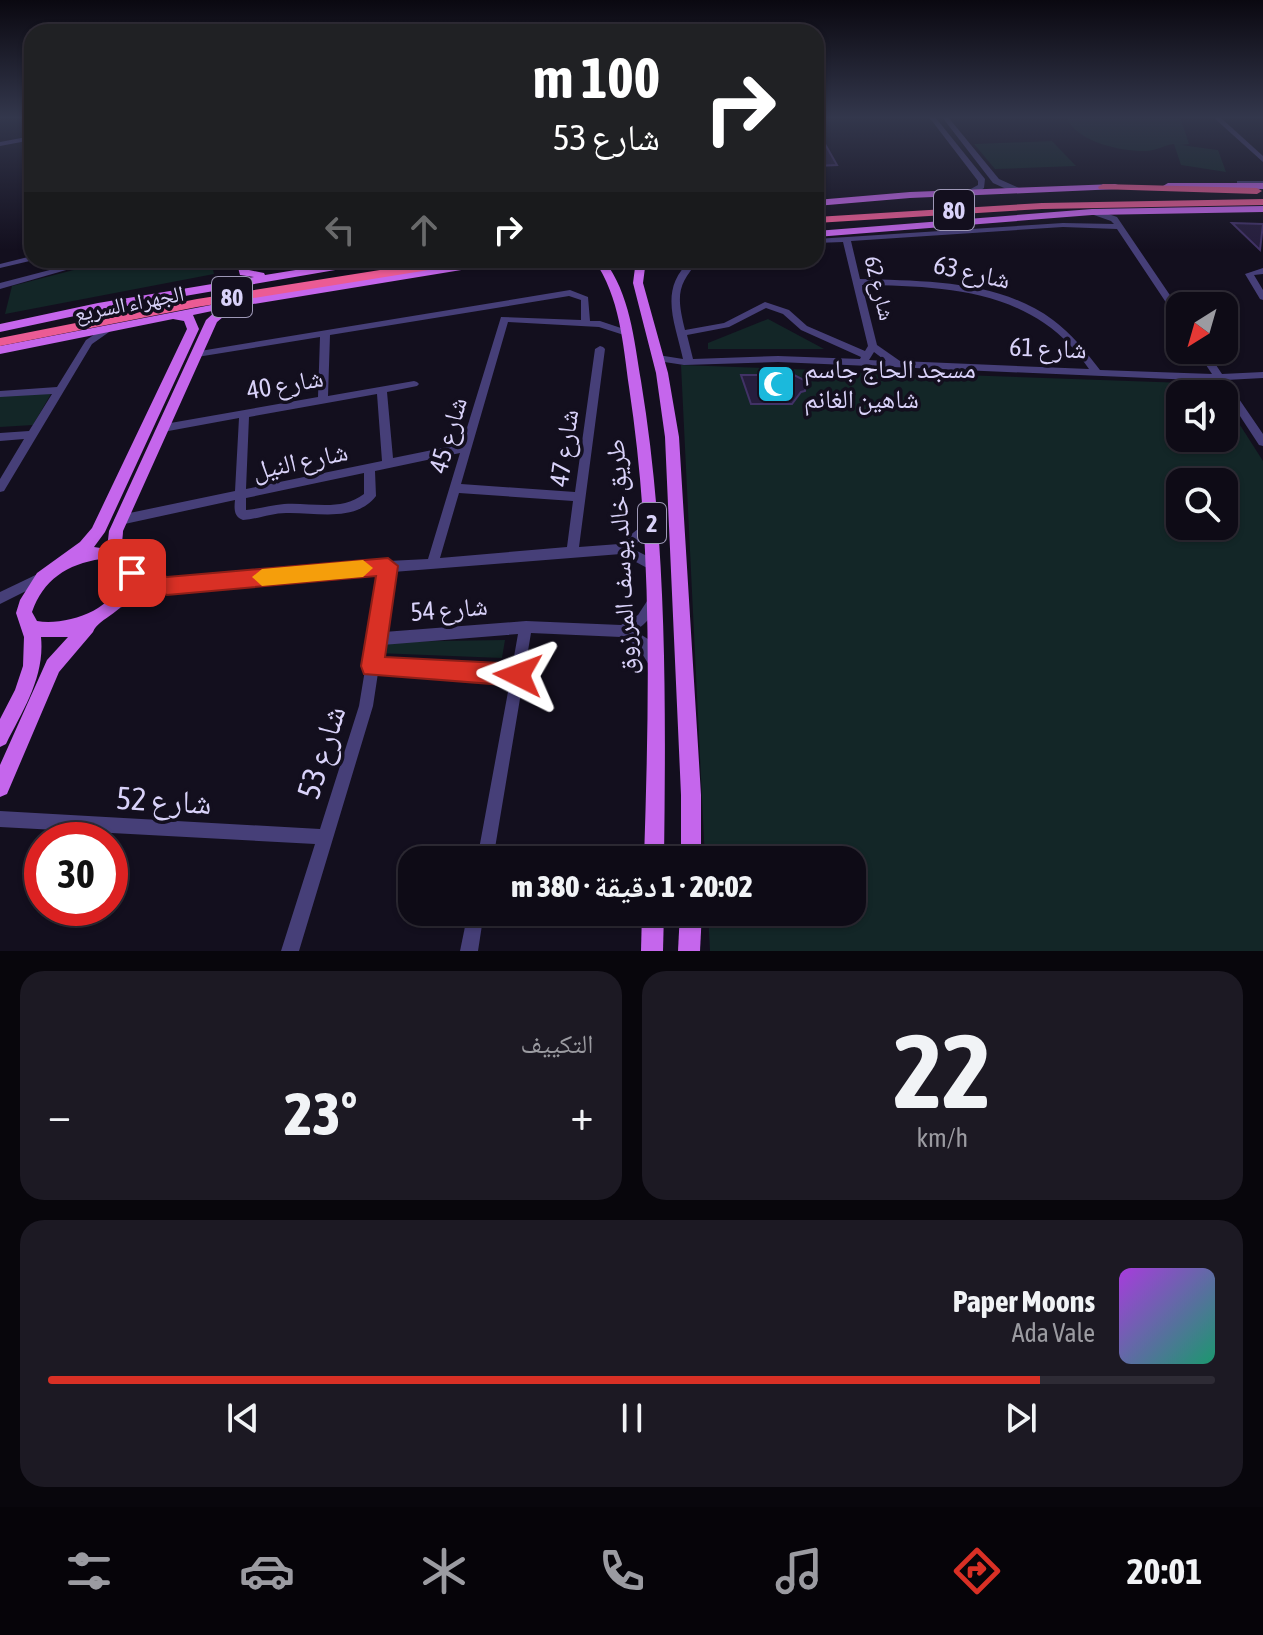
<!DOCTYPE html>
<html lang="ar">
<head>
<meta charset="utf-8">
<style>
	body { margin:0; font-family:"Asap Condensed","Noto Naskh Arabic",sans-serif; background:#1c1923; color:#f1f3f6; direction:rtl; height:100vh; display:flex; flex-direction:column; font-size:30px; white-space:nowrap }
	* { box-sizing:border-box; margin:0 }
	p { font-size:26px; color:#9b9ba1 }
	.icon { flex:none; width:44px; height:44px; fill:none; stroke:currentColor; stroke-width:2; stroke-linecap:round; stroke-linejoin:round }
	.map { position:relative; height:951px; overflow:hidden; direction:ltr }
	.sheet { display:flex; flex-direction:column; gap:20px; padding:20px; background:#08060c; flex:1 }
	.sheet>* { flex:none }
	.top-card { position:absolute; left:24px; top:24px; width:800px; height:244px; border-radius:24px; box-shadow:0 2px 6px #0004,0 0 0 2px #2e2b35; direction:rtl; background:#202124; color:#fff; overflow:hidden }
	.needle { width:52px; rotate:217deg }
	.buttons { position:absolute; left:1166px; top:292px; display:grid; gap:16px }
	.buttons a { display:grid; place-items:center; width:72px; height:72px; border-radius:16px; background:#0e0b16; box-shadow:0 2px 6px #0004,0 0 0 2px #2e2b35; font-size:40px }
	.speed { position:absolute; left:24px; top:822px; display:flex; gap:16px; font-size:40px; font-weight:700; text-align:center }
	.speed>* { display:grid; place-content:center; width:104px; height:104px; border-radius:50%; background:#0e0b16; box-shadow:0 2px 6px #0004,0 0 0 2px #2e2b35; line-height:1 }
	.speed .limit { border:12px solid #d22; background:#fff; color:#111 }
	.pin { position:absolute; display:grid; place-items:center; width:68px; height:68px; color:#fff; margin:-34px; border-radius:16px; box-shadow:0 4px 12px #0006 }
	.me { position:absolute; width:88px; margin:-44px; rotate:273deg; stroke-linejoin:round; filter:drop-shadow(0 0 6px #0008) }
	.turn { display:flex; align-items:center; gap:28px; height:168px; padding:0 32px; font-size:36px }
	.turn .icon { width:104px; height:104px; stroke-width:2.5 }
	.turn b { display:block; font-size:56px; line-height:68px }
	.lanes { display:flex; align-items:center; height:76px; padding:0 32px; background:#0003; justify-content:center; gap:40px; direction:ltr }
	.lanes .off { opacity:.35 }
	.big { font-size:60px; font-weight:800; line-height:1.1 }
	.sheet .widget { flex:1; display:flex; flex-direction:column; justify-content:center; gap:12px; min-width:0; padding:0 28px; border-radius:24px; background:#1c1923 }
	.sheet .dial { align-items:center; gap:0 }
	.dial b { font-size:104px; line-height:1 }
	.song { display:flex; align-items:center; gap:24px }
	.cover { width:96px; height:96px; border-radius:12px; background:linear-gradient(135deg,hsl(280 70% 55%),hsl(160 70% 35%)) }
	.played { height:8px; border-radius:4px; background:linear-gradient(90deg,#d93025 85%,#2e2b35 85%) }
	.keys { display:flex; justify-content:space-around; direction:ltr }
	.heat { display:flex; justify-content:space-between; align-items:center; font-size:44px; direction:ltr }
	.sheet .tiles { flex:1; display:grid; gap:20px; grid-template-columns:1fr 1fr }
	.widget:last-child { grid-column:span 2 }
	.trip { position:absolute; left:398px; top:846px; width:468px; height:80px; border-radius:24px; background:#0e0b16; box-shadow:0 2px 6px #0004,0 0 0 2px #2e2b35; font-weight:800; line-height:80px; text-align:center; direction:rtl }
	.tabs { display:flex; height:128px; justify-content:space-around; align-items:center; background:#060409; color:#9b9ba1 }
	.tabs .icon { width:56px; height:56px }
	.tabs .on { color:#d93025 }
	.tabs b { font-size:36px; color:#f1f3f6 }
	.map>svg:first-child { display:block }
	.green { fill:#132627; fill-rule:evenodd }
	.building { fill:#261d3d; stroke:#413266; stroke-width:2 }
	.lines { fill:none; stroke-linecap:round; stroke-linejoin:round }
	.minor { fill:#463f78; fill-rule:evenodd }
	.major { fill:#c566ec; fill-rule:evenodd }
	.highway { fill:#eb5b94; fill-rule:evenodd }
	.route { fill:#d93025; stroke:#8d1f18; stroke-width:2 }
	.slow { fill:#f59e0b }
	.labels { text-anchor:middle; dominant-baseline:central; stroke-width:7; stroke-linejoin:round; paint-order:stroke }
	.far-street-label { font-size:22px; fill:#d9d2f9; stroke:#130f1e }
	.shield { fill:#130f1e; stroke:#9e98b7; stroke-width:2 }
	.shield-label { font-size:24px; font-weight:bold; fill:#d9d2f9 }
	.street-label { font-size:26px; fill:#d9d2f9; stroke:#130f1e }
	.poi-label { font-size:26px; fill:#d9d2f9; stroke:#130f1e; text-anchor:start }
	.near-street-label { font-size:32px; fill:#d9d2f9; stroke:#130f1e }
</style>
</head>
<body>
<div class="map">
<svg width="1263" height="951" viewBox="0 0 1263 951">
	<rect width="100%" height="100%" fill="#130f1e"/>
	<g class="green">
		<path d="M1066,117H1180L1189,144L1181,145L1218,150L1226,172L1181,165L1174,144C1163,145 1155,152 1144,151C1119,151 1077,142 1066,117Z"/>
		<polygon points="1052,141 1076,166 995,169 974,144"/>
		<polygon points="112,260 211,260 214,274 5,314 12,286"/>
		<polygon points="768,319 824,349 708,349 708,343"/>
		<path d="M681,365L1214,384L1220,394H1180V438H1224V400L1263,461V951H710L708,912H852V860H705ZM1180,482H1224V526H1180Z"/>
		<polygon points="52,392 33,425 0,427 0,396"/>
		<polygon points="505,640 502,658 377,653 379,642"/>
	</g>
	<g class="building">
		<polygon points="816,144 825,144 837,165 816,166"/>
		<polygon points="1232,223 1263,224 1260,250"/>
		<polygon points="784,370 806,381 805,391 801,392 792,404 751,404 741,375 780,375"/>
	</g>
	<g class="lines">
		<g class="minor">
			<polygon points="23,117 29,117 32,121 32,127"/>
			<polygon points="820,117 828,117 816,123 816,119"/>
			<polygon points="929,117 935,117 985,179 984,188 973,195 967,195 967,191 978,185 978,181"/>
			<polygon points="942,117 948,117 999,179 1019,188 1019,192 1013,192 993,183"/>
			<polygon points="1213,117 1220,117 1263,156 1263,162"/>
			<polygon points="32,136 32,140 0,146 0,142"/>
			<rect x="1237" y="181" width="26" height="4"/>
			<path d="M1091,210H1097L1117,217L1180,310V320L1177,319L1117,229L1063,227L851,241L860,279C925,281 999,280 1053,320C1072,334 1086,352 1100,370L1212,374L1196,350H1206L1222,374L1263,372V378L1226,380L1263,434V446L1259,445L1217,381L778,362L684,365L658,361L653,358L658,355L683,359C675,322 658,289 691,260H700C676,285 677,297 685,330L724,323L765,302L789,310L807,326L865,351L868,346L843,242L816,243V239L1063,223L1114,224L1111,221L1091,214ZM862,285C935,286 1016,288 1070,345C1077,352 1083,361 1089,369L900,361L877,345ZM766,308L783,314L801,330L861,357L860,359L778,356L693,359L687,335L729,327ZM874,352L886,361L869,360Z"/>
			<polygon points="32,256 32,260 34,260 0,268 0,264"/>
			<polygon points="88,260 101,260 0,289 0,283"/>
			<polygon points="1263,268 1263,274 1254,275 1263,290 1263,300 1260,299 1245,274"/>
			<path d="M570,290L588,297L590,321H600L630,331L632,333L627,336L599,327L508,322L461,484L575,492L595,349L600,346L603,347L605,349L579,547L619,544L648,521L652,519L656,521L658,524L656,527L631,548L657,561L659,565L657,569L653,570L649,569L621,554L393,572L384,632L526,621L621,625L638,615L649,598L653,596L657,598L659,602C653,615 647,623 635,631L648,639L661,661L659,665L654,667L649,665L638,647L621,637L531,633L493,860H477L510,681L378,673L373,706L299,951H281L315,844L0,827V811L320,829L359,706L381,573L167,591L139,599L118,609L114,607L112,603L114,599L146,586C135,583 124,575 118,565L120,561L124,560L145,575L166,581L384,563L388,561L428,559L460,453L375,471L376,496C355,523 316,512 286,513C272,513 258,519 243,520C234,517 234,509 235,500L120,525L116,523L114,520L116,517L120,515L235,491L239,418L163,432L159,431L158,428L159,425L318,397L320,337L197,357L192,354L194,352ZM569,296L581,300V320L501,317L462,444L393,458L387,392L417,386L419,384L417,382L414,381L328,396L330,335ZM377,394L382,461L246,489L249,417ZM364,473V494C340,512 311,502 284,504C271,505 258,509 246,510V498ZM459,493L573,501L567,547L440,558ZM518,634L512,668L380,660L382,645Z"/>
			<polygon points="109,325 112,326 112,330 92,344 4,491 0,492 0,479 24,439 0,441 0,433 29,431 52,394 0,397 0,391 57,387 86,340"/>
			<polygon points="44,571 48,572 50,576 48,580 0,604 0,592"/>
			<polygon points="468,912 484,912 478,951 460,951"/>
		</g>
		<g class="major">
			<polygon points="1168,183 1263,183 1263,189 1165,188 1163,186"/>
			<polygon points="1115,184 1118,185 1118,189 910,198 816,206 816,200 910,192"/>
			<polygon points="1263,206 1263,212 1092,215 816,237 816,231 1092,209"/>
			<polygon points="236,260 246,260 249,270 264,273 265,275 357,260 381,260 376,263 98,311 0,332 0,324 98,303 254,277 240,275"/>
			<path d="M484,260H509L504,263L235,307L217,322L123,531C123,537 121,544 123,550C127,563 136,571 133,586C127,613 99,617 93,632L59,672L7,794L0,797V765L47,660L68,637H41C45,677 23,710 6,744L0,747V719L15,690L23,666L24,637L16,613L20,600L37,573L80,542L92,528L187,329L184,321L173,319L0,354V346L252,297ZM217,310L206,320L109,531L107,549L94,547L105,532L199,329L193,315ZM101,559L114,565C133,605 68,627 37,621L32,612C43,580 67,564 101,559Z"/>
			<path d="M594,260H604C630,294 634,339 641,381C667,539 666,700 664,860H644C649,702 653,544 629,387C623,344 620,297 594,260Z"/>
			<path d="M608,260H630C625,265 613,265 608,260Z"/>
			<polygon points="636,260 646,260 643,283 668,373 679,437 701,795 701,860 681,860 681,795 665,437 656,373 633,283"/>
			<polygon points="642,912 664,912 663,951 641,951"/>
			<polygon points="680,912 702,912 700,951 678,951"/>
		</g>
		<g class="highway">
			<polygon points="1103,184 1257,188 1262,191 1257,194 1099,189 1098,187"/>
			<polygon points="1263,199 1263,205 1042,209 816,223 816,217 1042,203"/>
			<polygon points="443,260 472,260 466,264 197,307 0,346 0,338 197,299"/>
		</g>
	</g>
	<linearGradient id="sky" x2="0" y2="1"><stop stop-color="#0a0810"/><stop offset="0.47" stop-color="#33374c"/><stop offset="1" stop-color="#33374c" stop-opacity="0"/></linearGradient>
	<rect width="1263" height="250" fill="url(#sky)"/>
	<polygon class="route" points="388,558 398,566 385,657 518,664 526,667 529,675 526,682 518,686 364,674 361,666 376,576 167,595 125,579 122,573 132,564 167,577"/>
	<polygon class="slow" points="363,560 373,568 363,577 262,586 252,577 262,569"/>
	<defs>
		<g id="mosque-square" transform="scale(2)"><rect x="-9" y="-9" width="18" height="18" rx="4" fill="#1bb9dc" stroke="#130f1e"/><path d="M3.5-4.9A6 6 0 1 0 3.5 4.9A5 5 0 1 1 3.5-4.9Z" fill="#fff"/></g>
	</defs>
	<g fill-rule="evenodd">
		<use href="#mosque-square" x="776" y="384"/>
	</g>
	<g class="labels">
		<g class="far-street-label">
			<text transform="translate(880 288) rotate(76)">شارع 62</text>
			<text transform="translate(129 303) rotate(-11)">الجهراء السريع</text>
		</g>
		<g class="shield">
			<rect x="934" y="190" width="40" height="40" rx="6"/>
			<rect x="212" y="277" width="40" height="40" rx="6"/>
			<rect x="638" y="503" width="28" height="40" rx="6"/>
		</g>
		<g class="shield-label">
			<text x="954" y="210">80</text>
			<text x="232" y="297">80</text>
			<text x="652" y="523">2</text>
		</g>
		<g class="street-label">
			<text transform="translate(972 272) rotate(12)">شارع 63</text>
			<text transform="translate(1048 348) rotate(2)">شارع 61</text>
			<text transform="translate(285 384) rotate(-10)">شارع 40</text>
			<text transform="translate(448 435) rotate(-74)">شارع 45</text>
			<text transform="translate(564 448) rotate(-82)">شارع 47</text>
			<text transform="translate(300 461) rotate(-12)">شارع النيل</text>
			<text transform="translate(621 557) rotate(-93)">طريق خالد يوسف المرزوق</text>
			<text transform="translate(449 609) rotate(-5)">شارع 54</text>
		</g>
		<g class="poi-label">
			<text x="804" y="369">مسجد الحاج جاسم<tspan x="804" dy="30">شاهين الغانم</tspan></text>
		</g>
		<g class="near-street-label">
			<text transform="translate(321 752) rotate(-73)">شارع 53</text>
			<text transform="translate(164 800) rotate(3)">شارع 52</text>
		</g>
	</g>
</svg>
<div class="buttons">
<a><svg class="needle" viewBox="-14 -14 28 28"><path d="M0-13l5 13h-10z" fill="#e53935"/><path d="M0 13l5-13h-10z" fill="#9b9ba1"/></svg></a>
<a><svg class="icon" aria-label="sound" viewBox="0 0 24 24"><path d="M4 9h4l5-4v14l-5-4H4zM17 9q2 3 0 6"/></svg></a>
<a><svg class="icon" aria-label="search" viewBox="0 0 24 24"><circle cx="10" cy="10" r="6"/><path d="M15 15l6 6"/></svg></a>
</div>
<div class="speed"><div class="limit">30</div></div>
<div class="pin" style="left:132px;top:573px;background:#d93025"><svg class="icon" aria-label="arrive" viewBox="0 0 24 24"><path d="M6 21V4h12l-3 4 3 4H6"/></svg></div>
<svg class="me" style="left:518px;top:675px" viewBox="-20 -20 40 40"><path d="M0-17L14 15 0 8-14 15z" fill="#d93025" stroke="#fff" stroke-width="4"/></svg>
<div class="trip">20:02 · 1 دقيقة · 380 m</div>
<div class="top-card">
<div class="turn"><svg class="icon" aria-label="right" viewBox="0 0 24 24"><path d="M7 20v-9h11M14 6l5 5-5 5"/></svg><div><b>100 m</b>شارع 53</div></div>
<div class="lanes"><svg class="icon off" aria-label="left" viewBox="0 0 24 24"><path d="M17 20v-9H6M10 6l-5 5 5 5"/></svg><svg class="icon off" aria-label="ahead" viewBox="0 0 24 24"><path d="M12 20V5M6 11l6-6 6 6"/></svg><svg class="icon" aria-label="right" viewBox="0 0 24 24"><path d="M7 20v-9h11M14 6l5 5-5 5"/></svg></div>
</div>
</div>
<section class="sheet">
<div class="tiles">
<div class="widget dial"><b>22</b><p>km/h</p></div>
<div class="widget"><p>التكييف</p>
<div class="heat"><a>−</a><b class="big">23°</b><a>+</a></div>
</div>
<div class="widget">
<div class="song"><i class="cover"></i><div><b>Paper Moons</b><p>Ada Vale</p></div></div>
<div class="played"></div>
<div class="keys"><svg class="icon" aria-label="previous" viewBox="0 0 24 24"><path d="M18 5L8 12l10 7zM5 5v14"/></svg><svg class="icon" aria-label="pause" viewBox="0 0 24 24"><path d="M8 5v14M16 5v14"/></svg><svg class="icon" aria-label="next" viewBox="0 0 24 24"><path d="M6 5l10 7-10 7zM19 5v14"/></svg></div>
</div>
</div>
</section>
<nav class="tabs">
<b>20:01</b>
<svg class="icon on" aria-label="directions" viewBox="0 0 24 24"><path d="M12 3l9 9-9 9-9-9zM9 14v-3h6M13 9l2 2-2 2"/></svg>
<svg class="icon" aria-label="music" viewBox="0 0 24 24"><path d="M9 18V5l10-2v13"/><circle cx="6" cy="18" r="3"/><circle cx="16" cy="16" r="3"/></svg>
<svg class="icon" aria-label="phone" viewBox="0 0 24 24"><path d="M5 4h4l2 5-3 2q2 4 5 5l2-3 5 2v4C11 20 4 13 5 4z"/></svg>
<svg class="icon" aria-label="climate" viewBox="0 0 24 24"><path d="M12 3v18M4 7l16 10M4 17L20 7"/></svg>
<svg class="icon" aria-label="car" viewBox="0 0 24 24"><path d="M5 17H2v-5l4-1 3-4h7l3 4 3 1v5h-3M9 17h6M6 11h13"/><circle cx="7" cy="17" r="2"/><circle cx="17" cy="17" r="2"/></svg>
<svg class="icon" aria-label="filters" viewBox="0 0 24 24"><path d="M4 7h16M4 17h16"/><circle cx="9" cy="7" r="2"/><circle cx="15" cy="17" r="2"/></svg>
</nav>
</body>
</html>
